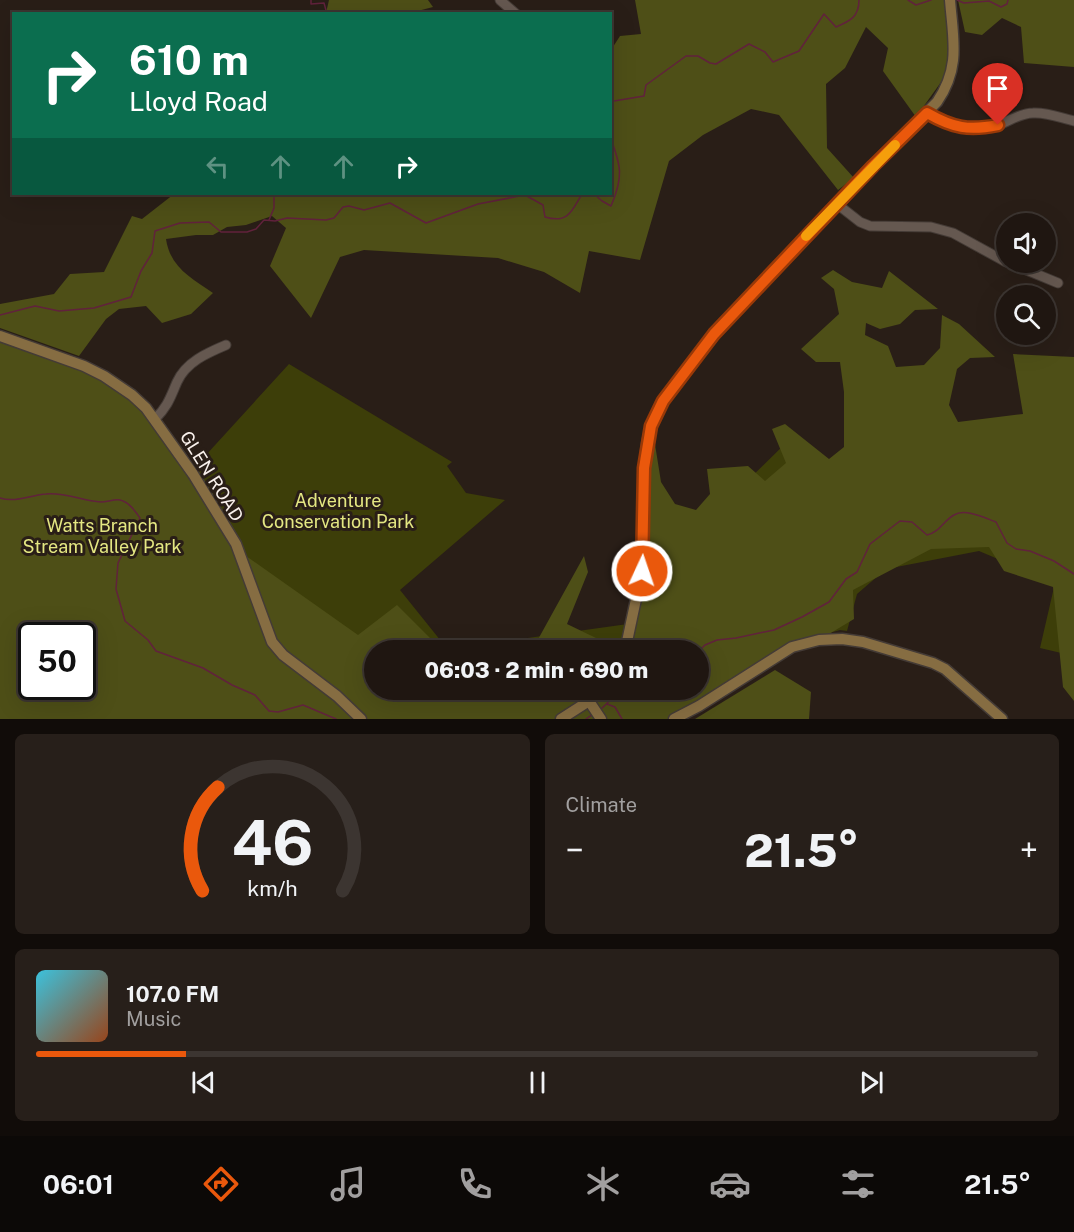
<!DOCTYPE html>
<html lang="en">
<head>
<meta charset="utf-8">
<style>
	body { margin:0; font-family:"Public Sans",sans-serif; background:#271f1a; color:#f1f3f6; height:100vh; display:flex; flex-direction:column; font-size:22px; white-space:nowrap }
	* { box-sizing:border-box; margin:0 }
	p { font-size:20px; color:#a19f9f }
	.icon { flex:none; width:33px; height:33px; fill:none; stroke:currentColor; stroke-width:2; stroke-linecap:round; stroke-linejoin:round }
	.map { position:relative; height:719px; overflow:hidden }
	.details { display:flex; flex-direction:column; gap:15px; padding:15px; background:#110c09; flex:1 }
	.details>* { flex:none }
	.top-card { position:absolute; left:12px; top:12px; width:600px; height:183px; border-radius:0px; box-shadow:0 6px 24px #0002,0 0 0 2px #3c3531; background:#0b6e4f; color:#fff; overflow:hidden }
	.controls { position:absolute; left:996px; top:213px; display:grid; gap:12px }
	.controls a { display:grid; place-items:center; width:60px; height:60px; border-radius:50%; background:#1f1611; box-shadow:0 6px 24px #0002,0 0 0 2px #3c3531; font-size:30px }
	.speed { position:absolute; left:18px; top:622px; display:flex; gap:12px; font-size:30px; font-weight:700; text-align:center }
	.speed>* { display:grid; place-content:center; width:78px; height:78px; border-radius:50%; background:#1f1611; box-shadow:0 6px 24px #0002,0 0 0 2px #3c3531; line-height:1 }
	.speed .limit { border:3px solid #111; border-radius:9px; background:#fff; color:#111 }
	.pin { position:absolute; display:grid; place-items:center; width:51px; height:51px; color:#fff; margin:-62px -26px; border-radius:50% 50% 50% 0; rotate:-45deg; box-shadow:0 0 6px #0007 }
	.pin .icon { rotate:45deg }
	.me { position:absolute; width:66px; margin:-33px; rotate:3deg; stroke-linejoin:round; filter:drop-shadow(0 0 4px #0008) }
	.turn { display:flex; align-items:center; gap:21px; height:126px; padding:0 18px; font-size:27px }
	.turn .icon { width:78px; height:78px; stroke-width:2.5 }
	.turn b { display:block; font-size:42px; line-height:51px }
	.lanes { display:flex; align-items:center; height:57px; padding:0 18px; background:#0003; justify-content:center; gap:30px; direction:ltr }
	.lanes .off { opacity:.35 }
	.big { font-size:45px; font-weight:800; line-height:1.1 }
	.details .card { flex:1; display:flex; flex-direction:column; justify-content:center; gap:9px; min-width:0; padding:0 21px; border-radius:9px; background:#271f1a }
	.details .dial { align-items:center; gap:0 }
	.dial svg { height:156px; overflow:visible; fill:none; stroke:#3c3531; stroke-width:7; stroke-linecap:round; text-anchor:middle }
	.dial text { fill:#f1f3f6; stroke:none }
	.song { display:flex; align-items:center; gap:18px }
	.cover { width:72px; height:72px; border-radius:9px; background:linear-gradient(135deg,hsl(190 70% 55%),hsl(20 70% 35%)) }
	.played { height:6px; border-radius:3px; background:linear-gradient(90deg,#ea580c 15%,#3c3531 15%) }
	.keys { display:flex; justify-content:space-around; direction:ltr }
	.heat { display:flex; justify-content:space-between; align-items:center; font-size:33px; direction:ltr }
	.details .tiles { flex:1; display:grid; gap:15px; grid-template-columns:1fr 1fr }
	.card:last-child { grid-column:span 2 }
	.trip { position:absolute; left:364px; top:640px; width:345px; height:60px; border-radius:30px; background:#1f1611; box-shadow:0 6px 24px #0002,0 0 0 2px #3c3531; font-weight:800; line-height:60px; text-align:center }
	.tab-bar { display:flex; height:96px; justify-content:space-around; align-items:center; background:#0c0907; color:#a19f9f }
	.tab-bar .icon { width:42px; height:42px }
	.tab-bar .on { color:#ea580c }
	.tab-bar b { font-size:27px; color:#f1f3f6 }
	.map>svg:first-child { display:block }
	.green { fill:#3d3e09; fill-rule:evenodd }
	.forest { fill:#4e4f17; fill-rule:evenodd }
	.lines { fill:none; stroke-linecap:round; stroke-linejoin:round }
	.stream { stroke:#61223c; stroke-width:1.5 }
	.minor-casing { stroke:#443b36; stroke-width:11 }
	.major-casing { stroke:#443b36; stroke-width:13 }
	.minor { stroke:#655850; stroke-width:9 }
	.major { stroke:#866d42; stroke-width:10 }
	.route-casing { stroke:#983908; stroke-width:15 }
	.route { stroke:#ea580c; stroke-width:10 }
	.slow { stroke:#f59e0b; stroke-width:10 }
	.labels { text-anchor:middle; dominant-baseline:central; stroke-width:6; stroke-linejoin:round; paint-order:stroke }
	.street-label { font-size:18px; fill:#f9f1ec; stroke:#291e17 }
	.park-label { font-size:18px; fill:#e4e782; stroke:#291e17 }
</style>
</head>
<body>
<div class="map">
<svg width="1074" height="719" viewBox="0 0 1074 719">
	<rect width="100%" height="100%" fill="#291e17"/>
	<path class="green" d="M0,342L245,554L195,467L289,364L452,462L447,466L466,493L505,500L400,590L449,651H375V690H699V651H477L484,644L635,623L645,534L686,566L741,487L792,437L835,480L953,443L1007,446L1051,394L1074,656L1040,648L1055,583L979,551L886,569L857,594L847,631L840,630L779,647L701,700L0,719ZM32,636H82V687H32Z"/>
	<g class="forest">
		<polygon points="329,0 428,0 433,7 410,13 326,13"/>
		<path d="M635,0H950L954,64L916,117L883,71L888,48L866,27L845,68L826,84L827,148L854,178L838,190L779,115L751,109L703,135L669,161L640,260L589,251L580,293L544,272L498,258L364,250L340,257L311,318L270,266L286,228L272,216L246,225L227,227L213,235H196L166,239C170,267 191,278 213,293L191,314L162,323L146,306L119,309L106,319L79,356L0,328V304L54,294L70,274L104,272L132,216L142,219L174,194H610L611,50L620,36L641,34Z"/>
		<polygon points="958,0 1074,0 1074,67 1024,63 1021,27 1002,18 982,35 965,32"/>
		<path d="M833,270L852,282L882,288L889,271L938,309L915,310L900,324L880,329L866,323L865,335L888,346L896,367L924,365L940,348L942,315L959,324L995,357L970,358L957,369L949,405L958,422L1023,414L1013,354L1074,357V701L1063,687L1053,587L1004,571L989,547L931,549L853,590L854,619L819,640L792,647L674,719H0V336L84,366L146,408L239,551L358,635L397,605L443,651H375V690H699V651H625L630,631L650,566L648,477L654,438L661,482L675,504L696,510L710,494L707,469L748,466L765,481L786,463L772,429L785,424L829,459L844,447V392L840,362H816L801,349L839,314L834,289L821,278ZM32,636H82V687H32Z"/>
		<polygon points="584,556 588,572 567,624 623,651 486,651 489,648 536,643"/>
		<polygon points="775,670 811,692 809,719 695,719"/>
	</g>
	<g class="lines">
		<g class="stream">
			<polyline points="311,0 311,4 324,3 327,14"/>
			<polyline points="908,0 916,5 931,0"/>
			<polyline points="957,0 964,3 989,1 1001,7 1007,4 1008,0"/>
			<path d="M610,104L614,101L644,96L646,85L686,56H698L710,63L716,64L749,44L765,52L773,62L799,51L824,14L836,27C850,21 859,17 859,0"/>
			<path d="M583,194H594L602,201L611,206C624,176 621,166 610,136"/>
			<polyline points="269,220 274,208 274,196 278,194"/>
			<path d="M0,315L35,306L59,311L94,308L131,297L141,271L152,253L155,231L180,223L209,222L221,232H247L256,229L264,220L275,221L287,218L326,220L334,218L343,207L349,206L364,210L390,203L426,223L478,204L525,195L543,205L545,217C568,224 572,211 582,194"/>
			<path d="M0,498C15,503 31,495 46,494C65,492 82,501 101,502C107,502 114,499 120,500C129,502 135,511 140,518L118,563L116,589L125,621L148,640L156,651L203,668L232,685L255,695L269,711L278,712L303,705L336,719"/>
			<path d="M699,651L705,645L717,640L736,638L774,630L802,617L829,602L846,579L857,572L870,544L900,521L912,522L927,535C940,532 943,521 954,515C965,508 985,518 996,522L1007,543L1016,549L1030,551L1054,561L1074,574"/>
			<polyline points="607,704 615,707 622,719"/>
			<polyline points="600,710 621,690"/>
			<polyline points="586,719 593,714"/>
		</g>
		<g class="minor-casing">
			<g id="minor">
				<polyline points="500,0 516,14"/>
				<path d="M927,113C950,126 972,133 998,125C1010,121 1020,113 1033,113C1047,112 1061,118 1074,121"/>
				<polyline points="837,204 860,222 870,226 931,227 953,233 1006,262"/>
				<polyline points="1007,262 1058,283"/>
				<path d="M155,419C168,406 170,398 177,382C186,362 207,353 226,345"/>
			</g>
		</g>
		<g class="major-casing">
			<g id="major">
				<polyline points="0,336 84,366 104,376 132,395 146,408 193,474 236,544 272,642 283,655 337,696 361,719"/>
				<path d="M625,651L642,571L644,468L647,444L651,426L663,401L714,334L873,166L937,102C961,67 953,39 950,0"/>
				<polyline points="589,701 601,719"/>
				<polyline points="561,719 589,701 600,690"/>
				<polyline points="674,719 699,706 792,647 819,640 842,639 863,642 933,663 945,669 1002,719"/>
			</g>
		</g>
		<use href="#minor" class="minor"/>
		<use href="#major" class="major"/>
	</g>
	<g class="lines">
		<g class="route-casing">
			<path id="route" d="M642,571L644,468L651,426L663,401L714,334L873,166L927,113C953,128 969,131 998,125"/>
		</g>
		<use href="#route" class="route"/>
		<polyline class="slow" points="806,236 895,145"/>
	</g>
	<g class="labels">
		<g class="street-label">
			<text transform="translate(212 476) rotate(58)">GLEN ROAD</text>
		</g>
		<g class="park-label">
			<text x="338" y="500">Adventure<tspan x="338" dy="21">Conservation Park</tspan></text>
			<text x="102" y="525">Watts Branch<tspan x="102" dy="21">Stream Valley Park</tspan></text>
		</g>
	</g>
</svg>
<div class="controls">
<a><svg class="icon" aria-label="sound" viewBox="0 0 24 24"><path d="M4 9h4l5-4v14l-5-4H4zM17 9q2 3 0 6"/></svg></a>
<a><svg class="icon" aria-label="search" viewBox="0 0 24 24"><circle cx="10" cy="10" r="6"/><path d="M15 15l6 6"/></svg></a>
</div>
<div class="speed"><div class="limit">50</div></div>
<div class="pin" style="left:998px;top:125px;background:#d93025"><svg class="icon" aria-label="arrive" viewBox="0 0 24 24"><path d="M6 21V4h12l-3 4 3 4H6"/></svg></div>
<svg class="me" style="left:642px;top:571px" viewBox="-20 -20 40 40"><circle r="17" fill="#ea580c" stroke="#fff" stroke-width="3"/><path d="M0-11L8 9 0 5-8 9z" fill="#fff"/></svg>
<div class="trip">06:03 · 2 min · 690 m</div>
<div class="top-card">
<div class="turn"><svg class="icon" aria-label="right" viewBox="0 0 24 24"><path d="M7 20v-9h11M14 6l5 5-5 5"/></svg><div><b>610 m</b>Lloyd Road</div></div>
<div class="lanes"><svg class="icon off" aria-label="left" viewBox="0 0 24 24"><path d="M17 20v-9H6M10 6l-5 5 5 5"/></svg><svg class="icon off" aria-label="ahead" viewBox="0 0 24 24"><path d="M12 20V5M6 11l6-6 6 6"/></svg><svg class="icon off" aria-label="ahead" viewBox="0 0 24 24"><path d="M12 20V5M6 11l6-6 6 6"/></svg><svg class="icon" aria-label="right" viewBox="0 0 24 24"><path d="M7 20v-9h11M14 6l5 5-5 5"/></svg></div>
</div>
</div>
<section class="details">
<div class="tiles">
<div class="card dial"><svg viewBox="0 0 100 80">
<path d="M14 69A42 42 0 1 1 86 69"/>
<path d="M14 69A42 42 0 0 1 22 16" stroke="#ea580c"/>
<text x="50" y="56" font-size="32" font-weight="700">46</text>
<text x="50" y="72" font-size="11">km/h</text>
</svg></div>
<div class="card"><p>Climate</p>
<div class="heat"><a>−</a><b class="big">21.5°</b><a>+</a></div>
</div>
<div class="card">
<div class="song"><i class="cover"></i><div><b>107.0 FM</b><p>Music</p></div></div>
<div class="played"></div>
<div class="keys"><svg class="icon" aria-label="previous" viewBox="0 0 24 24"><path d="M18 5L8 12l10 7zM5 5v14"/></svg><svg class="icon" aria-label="pause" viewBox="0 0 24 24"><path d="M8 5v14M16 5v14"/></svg><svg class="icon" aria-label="next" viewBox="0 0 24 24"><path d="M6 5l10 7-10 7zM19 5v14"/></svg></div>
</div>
</div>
</section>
<nav class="tab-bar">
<b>06:01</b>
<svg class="icon on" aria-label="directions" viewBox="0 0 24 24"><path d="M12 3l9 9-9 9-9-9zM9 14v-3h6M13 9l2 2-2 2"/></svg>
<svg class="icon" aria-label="music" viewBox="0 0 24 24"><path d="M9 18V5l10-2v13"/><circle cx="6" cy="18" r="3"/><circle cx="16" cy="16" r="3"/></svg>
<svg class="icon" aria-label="phone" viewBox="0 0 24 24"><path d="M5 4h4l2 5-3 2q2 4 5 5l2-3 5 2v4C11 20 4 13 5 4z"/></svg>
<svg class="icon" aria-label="climate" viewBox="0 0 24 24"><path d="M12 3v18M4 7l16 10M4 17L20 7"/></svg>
<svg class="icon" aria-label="car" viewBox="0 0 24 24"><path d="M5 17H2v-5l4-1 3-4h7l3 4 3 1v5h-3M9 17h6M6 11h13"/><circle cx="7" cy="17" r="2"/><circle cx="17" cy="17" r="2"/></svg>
<svg class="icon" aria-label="filters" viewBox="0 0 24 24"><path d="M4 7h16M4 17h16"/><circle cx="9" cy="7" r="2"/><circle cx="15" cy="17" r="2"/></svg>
<b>21.5°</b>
</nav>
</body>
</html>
